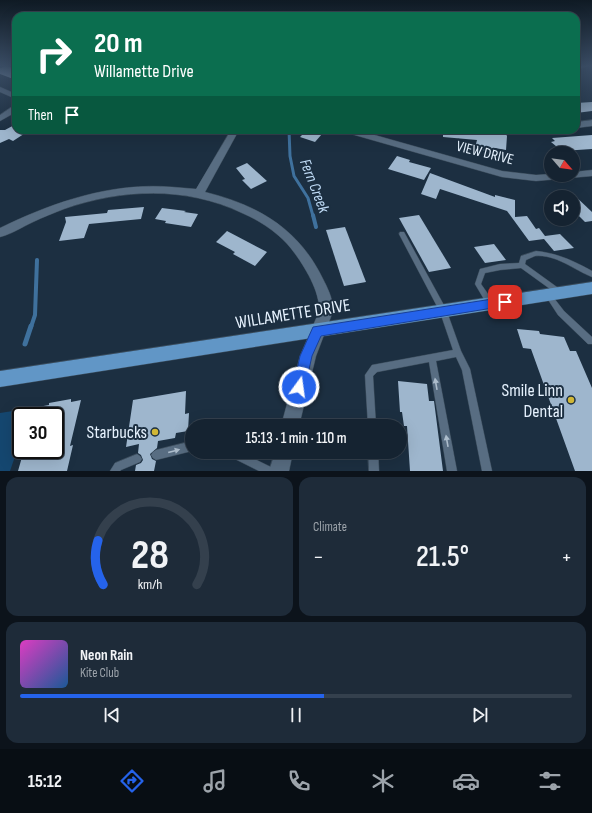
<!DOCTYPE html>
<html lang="en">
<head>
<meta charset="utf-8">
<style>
	body { margin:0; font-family:"Sofia Sans Condensed",sans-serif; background:#1e2b39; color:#f1f3f6; height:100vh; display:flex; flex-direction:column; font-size:15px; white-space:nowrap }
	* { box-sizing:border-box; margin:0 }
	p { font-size:13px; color:#9da4ab }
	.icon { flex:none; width:22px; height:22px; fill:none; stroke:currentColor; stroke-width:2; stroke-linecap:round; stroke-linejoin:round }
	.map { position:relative; height:471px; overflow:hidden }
	.drawer { display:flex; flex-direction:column; gap:6px; padding:6px; background:#0c131b; flex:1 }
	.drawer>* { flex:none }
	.guide { position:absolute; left:12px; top:12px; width:568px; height:122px; border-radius:12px; box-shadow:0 4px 16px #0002,0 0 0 1px #34404d; background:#0b6e4f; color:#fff; overflow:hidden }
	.needle { width:26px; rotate:118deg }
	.tools { position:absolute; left:544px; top:146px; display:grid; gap:8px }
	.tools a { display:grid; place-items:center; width:36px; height:36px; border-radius:50%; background:#152331; box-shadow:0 4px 16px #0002,0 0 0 1px #34404d; font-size:20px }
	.speed { position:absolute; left:12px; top:407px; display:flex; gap:8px; font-size:20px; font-weight:700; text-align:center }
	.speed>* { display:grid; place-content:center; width:52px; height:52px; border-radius:50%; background:#152331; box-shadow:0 4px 16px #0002,0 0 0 1px #34404d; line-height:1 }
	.speed .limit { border:2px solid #111; border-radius:6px; background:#fff; color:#111 }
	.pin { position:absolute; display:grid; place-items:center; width:34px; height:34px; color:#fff; margin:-17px; border-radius:8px; box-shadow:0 2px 6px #0006 }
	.me { position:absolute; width:44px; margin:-22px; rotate:14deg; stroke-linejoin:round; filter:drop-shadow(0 0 3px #0008) }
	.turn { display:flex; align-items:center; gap:14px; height:84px; padding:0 16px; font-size:18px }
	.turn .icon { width:52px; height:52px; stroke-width:2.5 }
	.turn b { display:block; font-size:28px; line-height:34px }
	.then { display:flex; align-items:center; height:38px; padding:0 16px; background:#0003; gap:8px; font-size:15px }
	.big { font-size:30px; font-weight:600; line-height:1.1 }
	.drawer .card { flex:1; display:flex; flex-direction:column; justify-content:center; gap:6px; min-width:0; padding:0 14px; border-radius:12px; background:#1e2b39 }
	.drawer .dial { align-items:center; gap:0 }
	.dial svg { height:104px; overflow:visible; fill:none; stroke:#34404d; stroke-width:7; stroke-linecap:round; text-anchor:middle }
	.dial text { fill:#f1f3f6; stroke:none }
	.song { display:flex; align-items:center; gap:12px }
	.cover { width:48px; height:48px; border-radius:6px; background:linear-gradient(135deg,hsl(310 70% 55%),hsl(210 70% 35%)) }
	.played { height:4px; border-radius:2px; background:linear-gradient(90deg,#2563eb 55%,#34404d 55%) }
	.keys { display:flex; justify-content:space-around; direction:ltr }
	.heat { display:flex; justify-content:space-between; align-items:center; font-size:22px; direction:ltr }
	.drawer .tiles { flex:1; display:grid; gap:6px; grid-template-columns:1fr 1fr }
	.card:last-child { grid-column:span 2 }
	.trip { position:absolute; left:185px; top:419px; width:222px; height:40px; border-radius:20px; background:#152331; box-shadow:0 4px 16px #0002,0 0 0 1px #34404d; font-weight:600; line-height:40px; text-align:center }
	.menu { display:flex; height:64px; justify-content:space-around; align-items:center; background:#080e14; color:#9da4ab }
	.menu .icon { width:28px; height:28px }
	.menu .current { color:#2563eb }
	.menu b { font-size:18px; color:#f1f3f6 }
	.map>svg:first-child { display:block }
	.green { fill:#154770 }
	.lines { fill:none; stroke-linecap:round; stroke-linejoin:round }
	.stream-far2 { stroke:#3f719d; stroke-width:3 }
	.stream-far1 { stroke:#3f719d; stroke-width:4 }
	.stream { stroke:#3f719d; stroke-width:5 }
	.building { fill:#9eb6cd }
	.lane-casing { stroke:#3b4c5b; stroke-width:1 }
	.street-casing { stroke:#3b4c5b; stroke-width:1 }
	.primary-casing { stroke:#3b4c5b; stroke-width:1 }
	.lane { fill:#586d82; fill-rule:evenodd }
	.street { fill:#586d82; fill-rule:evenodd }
	.primary { fill:#6196c6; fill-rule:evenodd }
	.oneway { fill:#adbdcc }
	.route { fill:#2563eb; stroke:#184099 }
	.poi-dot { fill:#d1b736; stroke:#1c2f41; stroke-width:1.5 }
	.labels { text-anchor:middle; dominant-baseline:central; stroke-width:4; stroke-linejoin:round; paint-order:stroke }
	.street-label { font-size:15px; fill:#e6f2fe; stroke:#1c2f41 }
	.water-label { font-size:16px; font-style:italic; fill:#bfdbf6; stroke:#1c2f41 }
	.near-street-label { font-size:18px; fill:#e6f2fe; stroke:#1c2f41 }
	.near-poi-label { font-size:18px; fill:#e6f2fe; stroke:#1c2f41; text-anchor:end }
</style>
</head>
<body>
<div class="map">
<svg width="592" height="471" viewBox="0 0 592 471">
	<rect width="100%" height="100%" fill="#1c2f41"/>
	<polygon class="green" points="32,408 29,416 21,416 21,439 10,471 0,471 0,413"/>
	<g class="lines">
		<polyline class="stream-far2" points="289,130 290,156 294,176 308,198 313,216"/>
		<g class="stream-far1">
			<polyline points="313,215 316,227"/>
			<polyline points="31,327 35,315 37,260"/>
		</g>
		<polyline class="stream" points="25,344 31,326"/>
	</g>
	<g class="building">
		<polygon points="7,66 10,67 16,66 16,80 0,74 0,68"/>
		<polygon points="592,102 592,111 576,113 576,103"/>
		<polygon points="16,124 16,130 30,130 13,141 9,139 0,143 0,130 5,130"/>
		<polygon points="307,130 309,130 322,134 315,142 300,137"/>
		<polygon points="443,130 504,131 507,136 506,150 495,148 494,153 480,150 475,148 477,140 443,137"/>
		<polygon points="592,135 592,149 562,151 551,142 555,141 552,138"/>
		<polygon points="397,156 410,160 409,162 431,168 424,180 388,169"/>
		<polygon points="247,163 267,181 251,189 242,180 245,179 236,168"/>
		<polygon points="430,173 495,197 495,195 515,200 515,217 527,216 536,229 539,228 545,236 560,234 574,248 554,251 544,239 529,241 507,211 440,189 436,199 421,194"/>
		<polygon points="573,194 592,212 592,221 585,222 573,210"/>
		<polygon points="144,207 141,219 89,224 84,238 59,241 66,222 65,217 107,213 108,210"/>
		<polygon points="162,208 186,211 184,212 198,214 191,227 165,223 166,221 155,219"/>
		<polygon points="419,215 451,268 429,272 399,218"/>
		<polygon points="345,227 366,282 344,286 326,230"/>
		<polygon points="227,231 267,252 255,266 233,254 235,252 216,242"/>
		<polygon points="494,244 506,260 485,263 474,247"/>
		<polygon points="517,329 539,331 540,334 564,337 570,351 576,351 592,388 592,471 575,471 531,349 523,348"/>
		<polygon points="398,381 427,384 429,401 434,401 443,471 410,471 407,426 404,426 402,412 400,412"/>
		<polygon points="186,391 185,414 189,413 188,431 176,433 175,438 158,441 157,448 150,454 152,459 156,461 154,471 135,471 136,465 141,463 143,460 141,455 138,453 139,444 126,447 133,400"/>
		<polygon points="71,399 71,402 81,400 70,446 73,445 67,471 18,471 24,450 55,450 55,416 35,416 38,407 49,405 49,403"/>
	</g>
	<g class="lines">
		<g class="lane-casing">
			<g id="lane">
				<polygon points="400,232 404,232 446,309 461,351 470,369 492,471 482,471 462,370 456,357 436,361 457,471 447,471 429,362 377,372 373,376 376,426 368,426 365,375 372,365 453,350 440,312 399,234"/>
				<path d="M536,251C557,253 574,261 592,271V277C574,270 556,254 535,256C532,257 529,259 526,260L525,264L561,290L562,292L561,294L559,295L557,294L521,268L500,270L485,273L481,284L495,304L494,306L491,307L488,306L475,284L480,269L500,264L519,263L521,256Z"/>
				<polygon points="548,292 550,293 564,311 592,337 592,344 588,344 558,315 545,295 546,293"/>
				<polygon points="192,441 192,451 156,460 153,458 151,455 153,452 156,450"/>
				<polygon points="225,452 240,452 273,468 275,471 259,471 227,455"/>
				<polygon points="368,452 378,452 379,471 369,471"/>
				<polygon points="137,454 140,456 142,459 140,462 121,470 120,471 110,471 115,463"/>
			</g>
		</g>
		<g class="street-casing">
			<g id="street">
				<polygon points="576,66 587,66 576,70"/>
				<polygon points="0,87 16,94 16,99 0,92"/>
				<polygon points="13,106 16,106 16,112 0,121 0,115"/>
				<polygon points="592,120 592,126 576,128 576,122"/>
				<path d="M231,130H239L205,192C258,205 299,229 323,279C328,289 335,302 332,314L316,356L299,426H281L300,356L318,314C323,297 306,269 296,255C283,236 263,222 242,213C185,186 122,189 64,209C54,213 43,217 33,222C22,227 12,234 0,237V228C53,202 112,182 172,187C180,188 188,188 196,189Z"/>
				<polygon points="343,130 357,130 502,171 536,175 551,174 551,175 573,175 573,172 592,170 592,176 536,181 502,177 344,132"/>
				<polygon points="275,452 293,452 289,471 269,471"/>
			</g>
		</g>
		<g class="primary-casing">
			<polygon id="primary" points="592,282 592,294 0,387 0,371"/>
		</g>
		<use href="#lane" class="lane"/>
		<use href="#street" class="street"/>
		<use href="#primary" class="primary"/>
	</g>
	<defs><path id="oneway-solid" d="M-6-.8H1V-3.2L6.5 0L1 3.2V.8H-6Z"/></defs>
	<g class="oneway">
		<use href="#oneway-solid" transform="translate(436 384) rotate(-100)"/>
		<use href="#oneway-solid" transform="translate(447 441) rotate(-100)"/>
		<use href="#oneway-solid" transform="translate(174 451) rotate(-15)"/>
	</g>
	<linearGradient id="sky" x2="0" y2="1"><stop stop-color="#0f1a24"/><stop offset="0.5" stop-color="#3a4d65"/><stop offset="1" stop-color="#3a4d65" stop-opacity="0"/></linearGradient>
	<rect width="592" height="132" fill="url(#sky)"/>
	<polygon class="route" points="505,297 509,298 511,302 509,305 505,306 321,336 312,356 304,392 299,394 295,392 293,387 300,356 313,327"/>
	<g class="poi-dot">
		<circle cx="571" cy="400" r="4"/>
		<circle cx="155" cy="432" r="4"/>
	</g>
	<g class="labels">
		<g class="street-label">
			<text transform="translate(485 153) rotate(14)">VIEW DRIVE</text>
		</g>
		<g class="water-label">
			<text transform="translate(314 186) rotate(69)">Fern Creek</text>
		</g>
		<g class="near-street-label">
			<text transform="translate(293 314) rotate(-9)">WILLAMETTE DRIVE</text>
		</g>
		<g class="near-poi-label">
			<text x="563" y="390">Smile Linn<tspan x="563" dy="21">Dental</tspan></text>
			<text x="147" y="432">Starbucks</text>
		</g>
	</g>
</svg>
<div class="tools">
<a><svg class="needle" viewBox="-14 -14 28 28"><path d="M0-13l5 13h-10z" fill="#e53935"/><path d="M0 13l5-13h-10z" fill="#9da4ab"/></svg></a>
<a><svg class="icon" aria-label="sound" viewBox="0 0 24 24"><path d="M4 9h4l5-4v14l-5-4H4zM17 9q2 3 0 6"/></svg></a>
</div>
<div class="speed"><div class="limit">30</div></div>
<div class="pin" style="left:505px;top:302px;background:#d93025"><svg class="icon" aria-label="arrive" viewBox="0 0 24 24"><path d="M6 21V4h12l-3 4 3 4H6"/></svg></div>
<svg class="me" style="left:299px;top:387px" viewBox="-20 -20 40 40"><circle r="17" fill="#2563eb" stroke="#fff" stroke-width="3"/><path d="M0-11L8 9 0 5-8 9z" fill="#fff"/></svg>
<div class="trip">15:13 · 1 min · 110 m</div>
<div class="guide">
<div class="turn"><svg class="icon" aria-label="right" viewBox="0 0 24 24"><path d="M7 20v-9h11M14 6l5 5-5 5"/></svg><div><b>20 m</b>Willamette Drive</div></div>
<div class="then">Then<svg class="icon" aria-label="arrive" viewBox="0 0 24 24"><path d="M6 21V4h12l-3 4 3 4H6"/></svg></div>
</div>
</div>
<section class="drawer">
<div class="tiles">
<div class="card dial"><svg viewBox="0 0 100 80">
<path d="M14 69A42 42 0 1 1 86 69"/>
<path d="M14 69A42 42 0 0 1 10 35" stroke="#2563eb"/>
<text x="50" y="56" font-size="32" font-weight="700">28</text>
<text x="50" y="72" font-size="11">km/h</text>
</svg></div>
<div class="card"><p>Climate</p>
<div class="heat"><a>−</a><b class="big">21.5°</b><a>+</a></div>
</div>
<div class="card">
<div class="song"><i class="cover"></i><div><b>Neon Rain</b><p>Kite Club</p></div></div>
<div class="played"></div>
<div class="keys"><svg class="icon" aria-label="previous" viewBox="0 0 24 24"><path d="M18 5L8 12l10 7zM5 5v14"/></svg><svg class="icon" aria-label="pause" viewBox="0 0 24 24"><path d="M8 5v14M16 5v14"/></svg><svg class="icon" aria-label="next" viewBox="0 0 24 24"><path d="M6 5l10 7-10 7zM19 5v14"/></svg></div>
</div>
</div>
</section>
<nav class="menu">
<b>15:12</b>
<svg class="icon current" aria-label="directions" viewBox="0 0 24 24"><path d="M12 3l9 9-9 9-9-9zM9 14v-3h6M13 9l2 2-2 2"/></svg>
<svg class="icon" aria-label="music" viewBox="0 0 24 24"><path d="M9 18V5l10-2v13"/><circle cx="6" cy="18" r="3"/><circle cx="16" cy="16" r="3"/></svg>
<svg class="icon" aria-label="phone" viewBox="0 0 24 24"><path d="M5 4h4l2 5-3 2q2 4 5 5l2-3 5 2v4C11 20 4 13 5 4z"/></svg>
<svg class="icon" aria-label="climate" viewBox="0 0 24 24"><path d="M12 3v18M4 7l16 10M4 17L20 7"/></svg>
<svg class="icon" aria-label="car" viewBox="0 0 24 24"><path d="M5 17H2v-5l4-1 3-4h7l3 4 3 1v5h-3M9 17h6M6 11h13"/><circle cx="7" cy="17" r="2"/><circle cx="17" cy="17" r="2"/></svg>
<svg class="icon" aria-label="filters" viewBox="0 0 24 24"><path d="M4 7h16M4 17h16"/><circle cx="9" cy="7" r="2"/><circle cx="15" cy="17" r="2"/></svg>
</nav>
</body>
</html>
